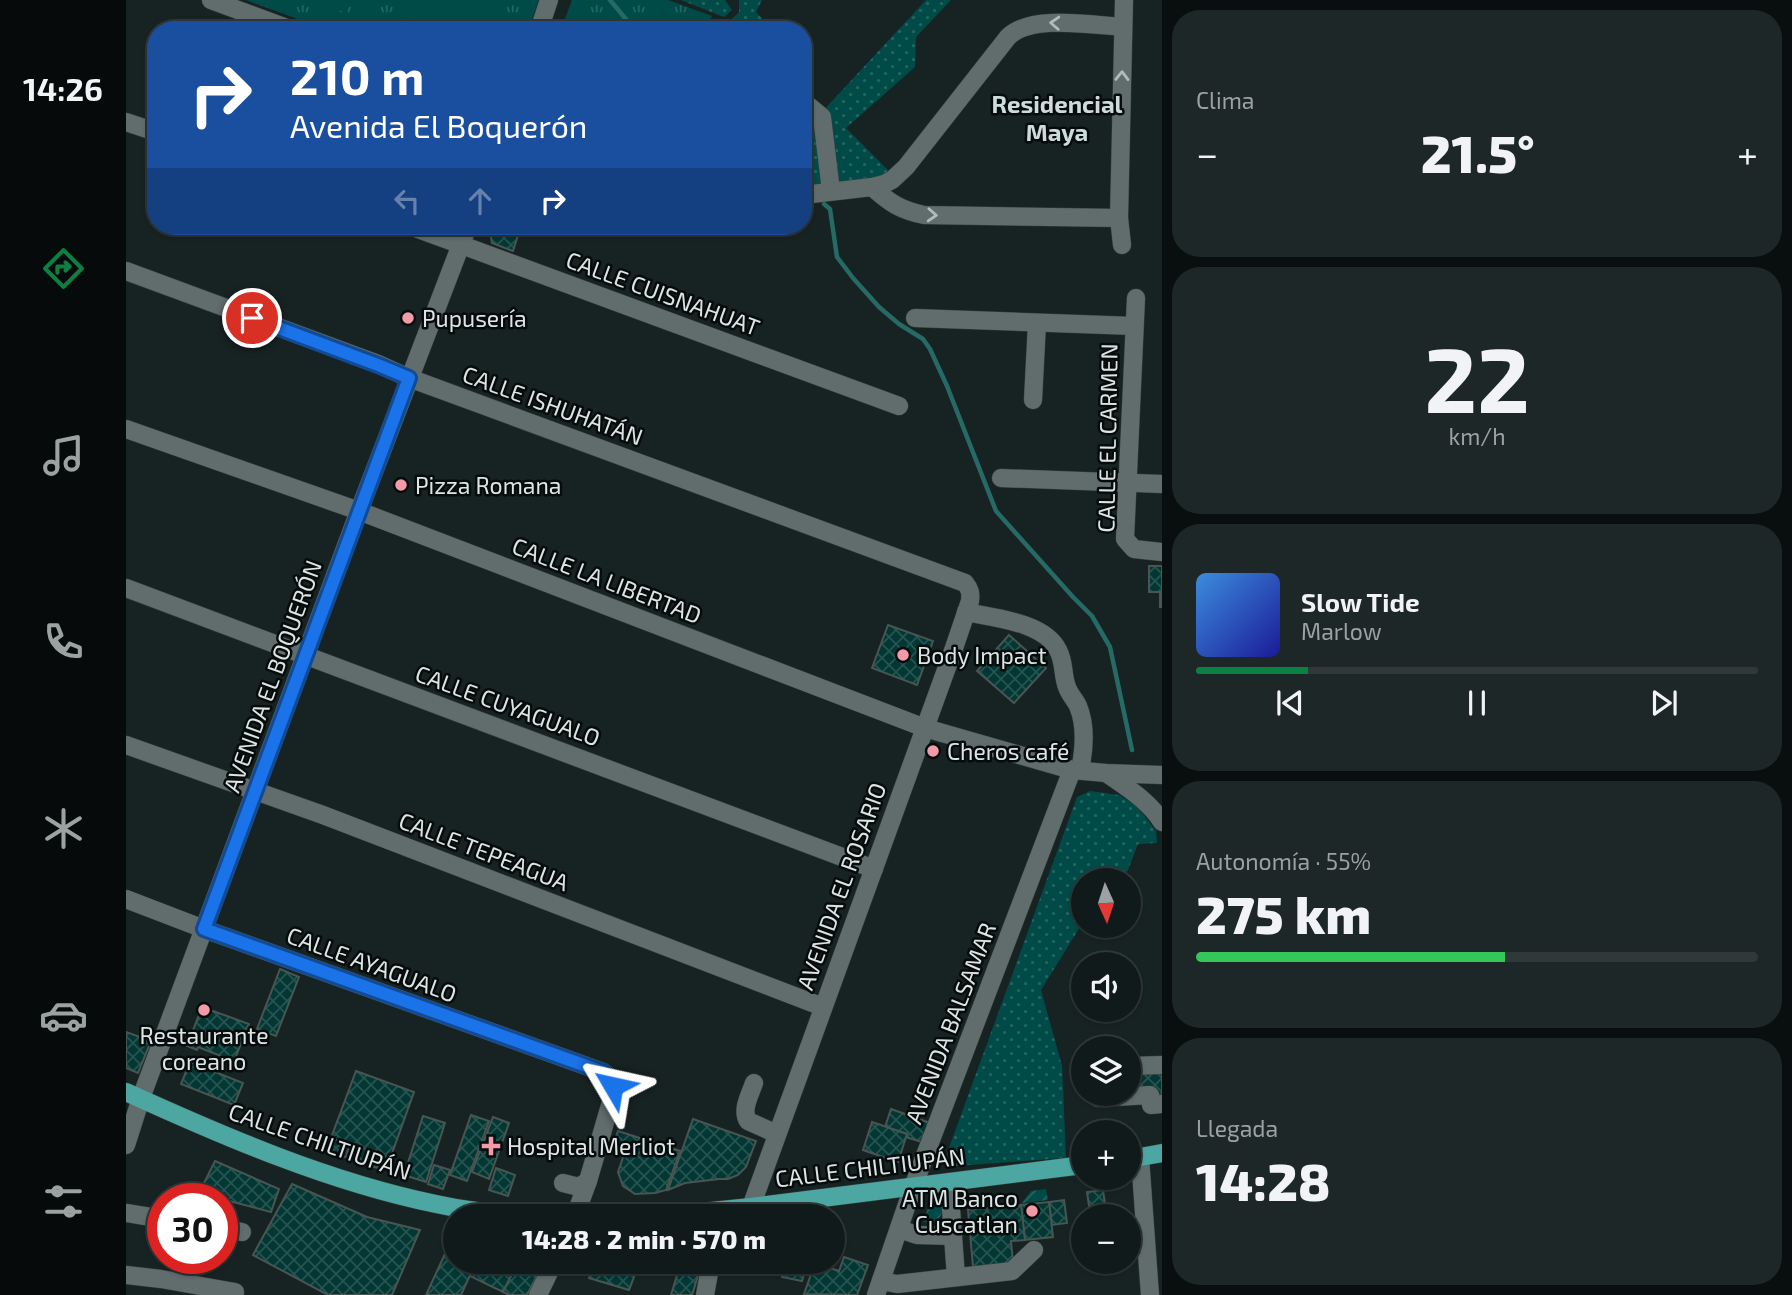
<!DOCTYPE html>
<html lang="es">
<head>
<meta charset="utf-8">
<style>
	body { margin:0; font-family:"Exo 2",sans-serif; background:#1e2727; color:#f1f3f6; height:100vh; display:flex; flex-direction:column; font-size:26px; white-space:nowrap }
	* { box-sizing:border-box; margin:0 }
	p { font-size:23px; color:#9ca1a2 }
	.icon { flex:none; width:38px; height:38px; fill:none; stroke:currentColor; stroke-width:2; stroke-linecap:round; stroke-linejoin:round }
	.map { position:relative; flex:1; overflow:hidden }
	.side { display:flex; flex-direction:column; gap:10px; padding:10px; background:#090e0e; width:630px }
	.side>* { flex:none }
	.guide { position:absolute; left:21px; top:21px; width:665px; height:214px; border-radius:28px; box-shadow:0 2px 5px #0004,0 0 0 2px #303839; background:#1a4fa0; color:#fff; overflow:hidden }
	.needle { width:46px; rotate:177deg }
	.tools { position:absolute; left:945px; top:868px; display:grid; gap:14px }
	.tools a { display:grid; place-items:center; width:70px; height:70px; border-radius:50%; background:#111a1a; box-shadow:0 2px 5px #0004,0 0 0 2px #303839; font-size:35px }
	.speed { position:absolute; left:21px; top:1183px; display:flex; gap:14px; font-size:35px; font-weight:700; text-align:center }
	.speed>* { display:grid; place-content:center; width:91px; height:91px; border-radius:50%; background:#111a1a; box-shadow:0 2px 5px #0004,0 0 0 2px #303839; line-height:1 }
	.speed .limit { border:10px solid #d22; background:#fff; color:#111 }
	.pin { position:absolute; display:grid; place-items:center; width:60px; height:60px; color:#fff; margin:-30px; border:4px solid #fff; border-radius:50%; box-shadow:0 2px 7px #0007 }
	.me { position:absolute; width:77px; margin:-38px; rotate:306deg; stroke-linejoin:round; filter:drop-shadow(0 0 5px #0008) }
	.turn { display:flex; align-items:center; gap:24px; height:147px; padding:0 28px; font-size:32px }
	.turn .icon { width:91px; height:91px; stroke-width:2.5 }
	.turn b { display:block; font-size:49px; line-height:60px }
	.lanes { display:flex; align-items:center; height:66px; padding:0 28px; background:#0003; justify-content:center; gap:35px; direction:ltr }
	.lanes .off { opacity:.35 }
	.big { font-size:52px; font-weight:800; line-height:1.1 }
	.side .widget { flex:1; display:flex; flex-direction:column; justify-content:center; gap:10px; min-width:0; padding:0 24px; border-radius:28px; background:#1e2727 }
	.side .dial { align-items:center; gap:0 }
	.dial b { font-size:91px; line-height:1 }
	.song { display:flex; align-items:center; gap:21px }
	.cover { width:84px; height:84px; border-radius:10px; background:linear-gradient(135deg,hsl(210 70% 55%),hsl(240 70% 35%)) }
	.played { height:7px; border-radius:4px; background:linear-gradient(90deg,#0b8043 20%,#303839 20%) }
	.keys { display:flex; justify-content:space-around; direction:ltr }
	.heat { display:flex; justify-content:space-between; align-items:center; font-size:38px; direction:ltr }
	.charge { height:10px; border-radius:5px; background:linear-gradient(90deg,#34c759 55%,#303839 0) }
	.trip { position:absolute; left:317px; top:1204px; width:402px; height:70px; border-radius:35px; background:#111a1a; box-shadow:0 2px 5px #0004,0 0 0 2px #303839; font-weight:800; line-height:70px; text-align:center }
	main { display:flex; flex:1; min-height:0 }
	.dock { display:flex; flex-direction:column; width:126px; justify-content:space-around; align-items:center; background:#070a0a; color:#9ca1a2 }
	.dock .icon { width:49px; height:49px }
	.dock .current { color:#0b8043 }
	.dock b { font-size:32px; color:#f1f3f6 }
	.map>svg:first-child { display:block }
	.grass { fill:url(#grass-dots) }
	.park { fill:url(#park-tufts) }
	.garden { fill:url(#garden-furrows) }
	.pitch { fill:#004b47 }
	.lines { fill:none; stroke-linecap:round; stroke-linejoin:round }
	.stream { stroke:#256a65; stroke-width:4.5 }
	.building { fill:url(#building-cross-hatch); stroke:#485553; stroke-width:2 }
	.minor-casing { stroke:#37403f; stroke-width:19 }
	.major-casing { stroke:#37403f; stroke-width:19 }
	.minor { stroke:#606d6c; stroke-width:18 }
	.major { stroke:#4ca7a2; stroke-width:18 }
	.oneway { stroke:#b1bbba }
	.route-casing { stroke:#114b97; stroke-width:18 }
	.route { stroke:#1a73e8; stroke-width:12 }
	.poi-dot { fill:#f39aa9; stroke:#060b0b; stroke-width:2.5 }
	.labels { text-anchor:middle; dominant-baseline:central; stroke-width:5; stroke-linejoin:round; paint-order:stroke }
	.street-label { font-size:23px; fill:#dde5e4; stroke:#060b0b }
	.poi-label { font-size:23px; fill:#dde5e4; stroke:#060b0b; text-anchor:start }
	.neighbourhood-label { font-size:24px; font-weight:bold; fill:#cddcda; stroke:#060b0b }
</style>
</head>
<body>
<main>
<nav class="dock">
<b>14:26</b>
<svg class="icon current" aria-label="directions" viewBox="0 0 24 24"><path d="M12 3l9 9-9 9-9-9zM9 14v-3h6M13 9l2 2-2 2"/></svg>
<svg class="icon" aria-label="music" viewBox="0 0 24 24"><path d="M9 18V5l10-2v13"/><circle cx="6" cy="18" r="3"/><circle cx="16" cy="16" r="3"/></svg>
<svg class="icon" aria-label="phone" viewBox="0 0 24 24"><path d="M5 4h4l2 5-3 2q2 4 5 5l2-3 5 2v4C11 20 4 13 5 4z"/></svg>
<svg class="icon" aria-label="climate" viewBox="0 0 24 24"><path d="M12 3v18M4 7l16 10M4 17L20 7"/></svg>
<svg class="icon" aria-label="car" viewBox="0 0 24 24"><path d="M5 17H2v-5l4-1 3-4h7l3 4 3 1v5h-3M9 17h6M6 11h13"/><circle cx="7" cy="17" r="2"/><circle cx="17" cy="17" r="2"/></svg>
<svg class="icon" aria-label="filters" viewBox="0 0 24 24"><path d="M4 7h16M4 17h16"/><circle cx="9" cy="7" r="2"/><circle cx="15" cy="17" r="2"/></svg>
</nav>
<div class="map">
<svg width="1036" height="1295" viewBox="0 0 1036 1295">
	<defs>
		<pattern id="grass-dots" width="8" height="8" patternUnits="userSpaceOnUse" patternTransform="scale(1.75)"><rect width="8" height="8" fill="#004b47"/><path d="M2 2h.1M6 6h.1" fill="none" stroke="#256561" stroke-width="1.8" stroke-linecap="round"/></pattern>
		<pattern id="park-tufts" width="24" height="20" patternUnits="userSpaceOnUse" patternTransform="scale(1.75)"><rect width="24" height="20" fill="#004b47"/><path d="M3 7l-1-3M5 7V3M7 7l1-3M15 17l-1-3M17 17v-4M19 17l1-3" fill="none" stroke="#256561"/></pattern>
		<pattern id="garden-furrows" width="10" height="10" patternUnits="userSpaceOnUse" patternTransform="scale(1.75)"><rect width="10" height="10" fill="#004b47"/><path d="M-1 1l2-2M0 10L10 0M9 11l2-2" fill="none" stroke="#256561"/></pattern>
		<pattern id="building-cross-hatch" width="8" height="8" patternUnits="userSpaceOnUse" patternTransform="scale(1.75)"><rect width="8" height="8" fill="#023734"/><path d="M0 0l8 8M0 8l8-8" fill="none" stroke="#265451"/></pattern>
	</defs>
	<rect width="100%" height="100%" fill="#172322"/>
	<g class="grass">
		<polygon points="555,0 599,0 606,10 598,17"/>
		<polygon points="613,0 636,0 630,12 647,30 611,30 604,21 613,12"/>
		<polygon points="800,0 825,0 790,37 789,67 720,128 767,175 677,190 677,110 695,113"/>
		<polygon points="964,791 993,795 1011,806 1030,831 1031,843 1012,844 998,880 957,880 957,922 915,990 936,1066 940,1158 829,1166 820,1156 951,797"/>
	</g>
	<g class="park">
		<polygon points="120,0 413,0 402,30 202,30"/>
		<polygon points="446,0 542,0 586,16 579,30 435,30"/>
	</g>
	<g class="garden">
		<polygon points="920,1189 922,1200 896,1203 905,1191"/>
		<path d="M815,1203C819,1217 811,1224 797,1222L803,1205Z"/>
	</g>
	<g class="pitch">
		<polygon points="188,0 225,0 220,13"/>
		<polygon points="280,0 318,0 309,27 275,16"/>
		<polygon points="334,0 370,0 360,30 325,30"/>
	</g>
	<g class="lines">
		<g class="stream">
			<polyline points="484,0 509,30"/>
			<polyline points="698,204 704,209 711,257 727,278 753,307 773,324 797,339 804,349 821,386 870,511 947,597 966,616 984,647 1006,750"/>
		</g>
	</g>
	<g class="building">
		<polygon points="363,226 395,226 387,251 366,243"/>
		<polygon points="1023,566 1036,566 1036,607 1034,607 1034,592 1023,592"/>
		<polygon points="762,625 807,641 791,685 746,668"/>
		<polygon points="883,635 920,668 888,703 851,671"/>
		<polygon points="154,969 173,977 150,1036 131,1029"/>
		<polygon points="76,1007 123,1024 108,1061 72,1047 71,1050 61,1046"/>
		<polygon points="0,1032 25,1041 12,1073 0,1068"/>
		<polygon points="64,1062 117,1083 108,1105 55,1084"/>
		<polygon points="1036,1069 1036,1100 1033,1100 1032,1092 1003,1093 1003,1071"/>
		<polygon points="230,1071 288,1092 264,1159 256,1156 251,1168 220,1157 224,1145 205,1138"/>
		<polygon points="765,1109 807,1124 802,1144 780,1137 781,1134 759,1127"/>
		<polygon points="345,1115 363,1121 341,1181 324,1175"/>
		<polygon points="297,1116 319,1123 300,1182 278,1175"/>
		<polygon points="367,1117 383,1123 363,1179 346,1172"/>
		<polygon points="567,1119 630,1141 620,1167 612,1175 602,1179 593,1179 559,1183 542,1190"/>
		<polygon points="746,1122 781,1134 772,1162 737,1150"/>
		<polygon points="492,1131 554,1151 540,1190 529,1193 509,1194 497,1186 492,1172 501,1146 488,1142"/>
		<polygon points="205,1138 224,1145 220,1157 203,1155"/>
		<polygon points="89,1161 153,1189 145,1212 73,1193"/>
		<polygon points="308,1165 324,1170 317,1189 302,1184"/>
		<polygon points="370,1168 389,1175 382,1196 363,1190"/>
		<polygon points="166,1184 241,1217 294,1230 266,1295 202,1295 127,1255"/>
		<polygon points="977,1190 980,1211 964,1213 961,1192"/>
		<polygon points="938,1200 941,1223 926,1225 923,1202"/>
		<polygon points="923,1202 927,1237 899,1240 895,1205"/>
		<polygon points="895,1205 899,1240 885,1241 887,1263 847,1267 842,1210"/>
		<polygon points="324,1243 329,1245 329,1262 350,1262 335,1295 300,1295"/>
		<polygon points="718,1257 742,1265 731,1295 678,1294 689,1263 713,1271"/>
		<polygon points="350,1262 392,1262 377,1292 344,1276"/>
		<polygon points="392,1262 418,1262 401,1295 383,1295 377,1292"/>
		<polygon points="469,1262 508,1262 513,1264 503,1290 463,1278"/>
		<polygon points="555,1262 573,1262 575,1266 566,1295 545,1295"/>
		<polygon points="661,1262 682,1262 676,1281 656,1277"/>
	</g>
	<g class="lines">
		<g class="minor-casing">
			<g id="minor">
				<polyline points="85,0 166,30"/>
				<polyline points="413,30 423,0"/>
				<polyline points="678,102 696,117 705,191"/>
				<polyline points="0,122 30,132"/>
				<path d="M746,187C764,203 774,210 798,215L993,218"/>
				<path d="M677,195L746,187L758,184L766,180L780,167L882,37C905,14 965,25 997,27"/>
				<polyline points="284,226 773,406"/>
				<polyline points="996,245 993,218 998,0"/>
				<path d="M0,271L252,364L283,378L839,583C844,589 845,593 844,601L828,648L625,1207"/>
				<polyline points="1010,298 999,539 1008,549 1036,552"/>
				<polyline points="789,318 1008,326"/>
				<polyline points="907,400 911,323"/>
				<polyline points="0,429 233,511 799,728 946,770 980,773 1036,775"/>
				<polyline points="875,478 1036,484"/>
				<polyline points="0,588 748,869"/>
				<path d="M840,612C868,618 918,622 932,650C939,663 936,674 941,687C943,694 949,699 952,706C960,725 958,751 954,770"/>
				<polyline points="0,745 197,815 697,1007"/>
				<path d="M980,773C1000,787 1023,801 1036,822"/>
				<polyline points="0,899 78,929 477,1072 485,1078 487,1095 462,1181 449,1216"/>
				<polyline points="1003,1066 1036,1065"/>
				<path d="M628,1083C624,1095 615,1110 622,1121L651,1134"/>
				<polyline points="965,1094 972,1098 1024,1095 1025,1105 1036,1104"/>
				<polyline points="0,1145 15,1098 233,511 342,226"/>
				<polyline points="1014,1158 1024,1295"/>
				<polyline points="823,1182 830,1277"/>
				<polyline points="437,1183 453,1187 462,1181"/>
				<polyline points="0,1213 37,1219"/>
				<polyline points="96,1228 116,1232"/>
				<polyline points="773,1229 791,1235 827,1236"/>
				<polyline points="0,1275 35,1279 109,1292"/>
				<polyline points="755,1281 771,1284 886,1271 908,1250"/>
				<polyline points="412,1295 428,1262"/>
				<polyline points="579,1295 585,1262"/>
				<polyline points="750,1295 787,1187 946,770"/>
			</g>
		</g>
		<g class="major-casing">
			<g id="major">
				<path d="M0,1092C99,1137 203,1182 310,1204C346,1212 384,1215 421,1216"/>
				<polyline points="1003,1159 1036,1153"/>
				<polyline points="536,1216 625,1207 957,1165"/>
			</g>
		</g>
		<use href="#minor" class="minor"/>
		<use href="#major" class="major"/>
	</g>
	<defs><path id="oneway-chevron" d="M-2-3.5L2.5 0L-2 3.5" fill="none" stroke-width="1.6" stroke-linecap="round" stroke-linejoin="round" transform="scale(1.75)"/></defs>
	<g class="oneway">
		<use href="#oneway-chevron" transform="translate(929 23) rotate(-177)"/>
		<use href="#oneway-chevron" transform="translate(996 76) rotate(-89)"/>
		<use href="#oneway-chevron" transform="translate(806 215) rotate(3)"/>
	</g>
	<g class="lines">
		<g class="route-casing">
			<polyline id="route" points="126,318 252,365 283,378 78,929 477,1072 485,1078 487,1086"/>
		</g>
		<use href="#route" class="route"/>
	</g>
	<g class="poi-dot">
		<circle cx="282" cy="318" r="7"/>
		<circle cx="275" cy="485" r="7"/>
		<circle cx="777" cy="655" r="7"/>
		<circle cx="807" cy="751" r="7"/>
		<circle cx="78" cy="1010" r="7"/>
		<path d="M361.5 1135.5h7v7h7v7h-7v7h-7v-7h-7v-7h7z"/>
		<circle cx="906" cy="1211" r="7"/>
	</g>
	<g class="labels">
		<g class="street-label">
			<text transform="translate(537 293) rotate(20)">CALLE CUISNAHUAT</text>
			<text transform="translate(427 405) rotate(20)">CALLE ISHUHATÁN</text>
			<text transform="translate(981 438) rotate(-89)">CALLE EL CARMEN</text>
			<text transform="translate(481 580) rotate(21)">CALLE LA LIBERTAD</text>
			<text transform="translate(146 676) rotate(-70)">AVENIDA EL BOQUERÓN</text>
			<text transform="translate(382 705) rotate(20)">CALLE CUYAGUALO</text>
			<text transform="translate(358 851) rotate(21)">CALLE TEPEAGUA</text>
			<text transform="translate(715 886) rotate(-70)">AVENIDA EL ROSARIO</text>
			<text transform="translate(246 964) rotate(20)">CALLE AYAGUALO</text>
			<text transform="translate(824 1023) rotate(-69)">AVENIDA BALSAMAR</text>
			<text transform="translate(194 1141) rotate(19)">CALLE CHILTIUPÁN</text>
			<text transform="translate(744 1167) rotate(-7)">CALLE CHILTIUPÁN</text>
		</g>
		<g class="poi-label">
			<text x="296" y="318">Pupusería</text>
			<text x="289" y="485">Pizza Romana</text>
			<text x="791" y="655">Body Impact</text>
			<text x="821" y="751">Cheros café</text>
			<text x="78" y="1035" text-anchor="middle">Restaurante<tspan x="78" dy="26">coreano</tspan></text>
			<text x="381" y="1146">Hospital Merliot</text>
			<text x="892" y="1198" text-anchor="end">ATM Banco<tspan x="892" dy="26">Cuscatlan</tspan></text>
		</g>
		<g class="neighbourhood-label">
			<text x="931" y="103">Residencial<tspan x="931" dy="28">Maya</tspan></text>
		</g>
	</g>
</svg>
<div class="tools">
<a><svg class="needle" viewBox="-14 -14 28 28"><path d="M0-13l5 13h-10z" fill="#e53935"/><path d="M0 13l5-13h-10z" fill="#9ca1a2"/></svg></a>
<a><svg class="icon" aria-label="sound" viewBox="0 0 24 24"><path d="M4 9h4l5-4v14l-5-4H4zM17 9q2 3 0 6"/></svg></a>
<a><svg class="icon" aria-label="layers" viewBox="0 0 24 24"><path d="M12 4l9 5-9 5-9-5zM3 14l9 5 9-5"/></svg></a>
<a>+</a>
<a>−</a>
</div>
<div class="speed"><div class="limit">30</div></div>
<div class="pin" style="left:126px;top:318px;background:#d93025"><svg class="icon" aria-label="arrive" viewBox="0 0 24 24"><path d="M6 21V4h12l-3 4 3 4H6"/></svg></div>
<svg class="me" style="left:487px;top:1086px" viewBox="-20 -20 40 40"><path d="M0-17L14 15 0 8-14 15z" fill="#1a73e8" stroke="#fff" stroke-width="4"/></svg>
<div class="trip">14:28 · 2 min · 570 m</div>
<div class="guide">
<div class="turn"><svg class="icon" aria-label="right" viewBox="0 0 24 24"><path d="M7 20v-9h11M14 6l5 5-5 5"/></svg><div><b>210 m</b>Avenida El Boquerón</div></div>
<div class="lanes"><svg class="icon off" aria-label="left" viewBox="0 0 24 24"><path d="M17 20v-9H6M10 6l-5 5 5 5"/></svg><svg class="icon off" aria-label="ahead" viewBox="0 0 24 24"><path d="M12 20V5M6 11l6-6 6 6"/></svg><svg class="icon" aria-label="right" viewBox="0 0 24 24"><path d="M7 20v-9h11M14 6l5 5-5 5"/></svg></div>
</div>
</div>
<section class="side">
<div class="widget"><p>Clima</p>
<div class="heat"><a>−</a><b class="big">21.5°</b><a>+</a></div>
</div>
<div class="widget dial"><b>22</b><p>km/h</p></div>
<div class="widget">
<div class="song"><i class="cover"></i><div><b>Slow Tide</b><p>Marlow</p></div></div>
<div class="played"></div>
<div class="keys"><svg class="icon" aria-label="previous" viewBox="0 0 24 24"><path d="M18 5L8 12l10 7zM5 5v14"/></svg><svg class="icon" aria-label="pause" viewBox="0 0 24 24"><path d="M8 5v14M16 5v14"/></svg><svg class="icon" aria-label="next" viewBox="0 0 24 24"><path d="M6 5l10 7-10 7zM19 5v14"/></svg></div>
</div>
<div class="widget"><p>Autonomía · 55%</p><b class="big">275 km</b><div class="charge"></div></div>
<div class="widget"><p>Llegada</p><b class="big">14:28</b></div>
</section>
</main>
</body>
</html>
